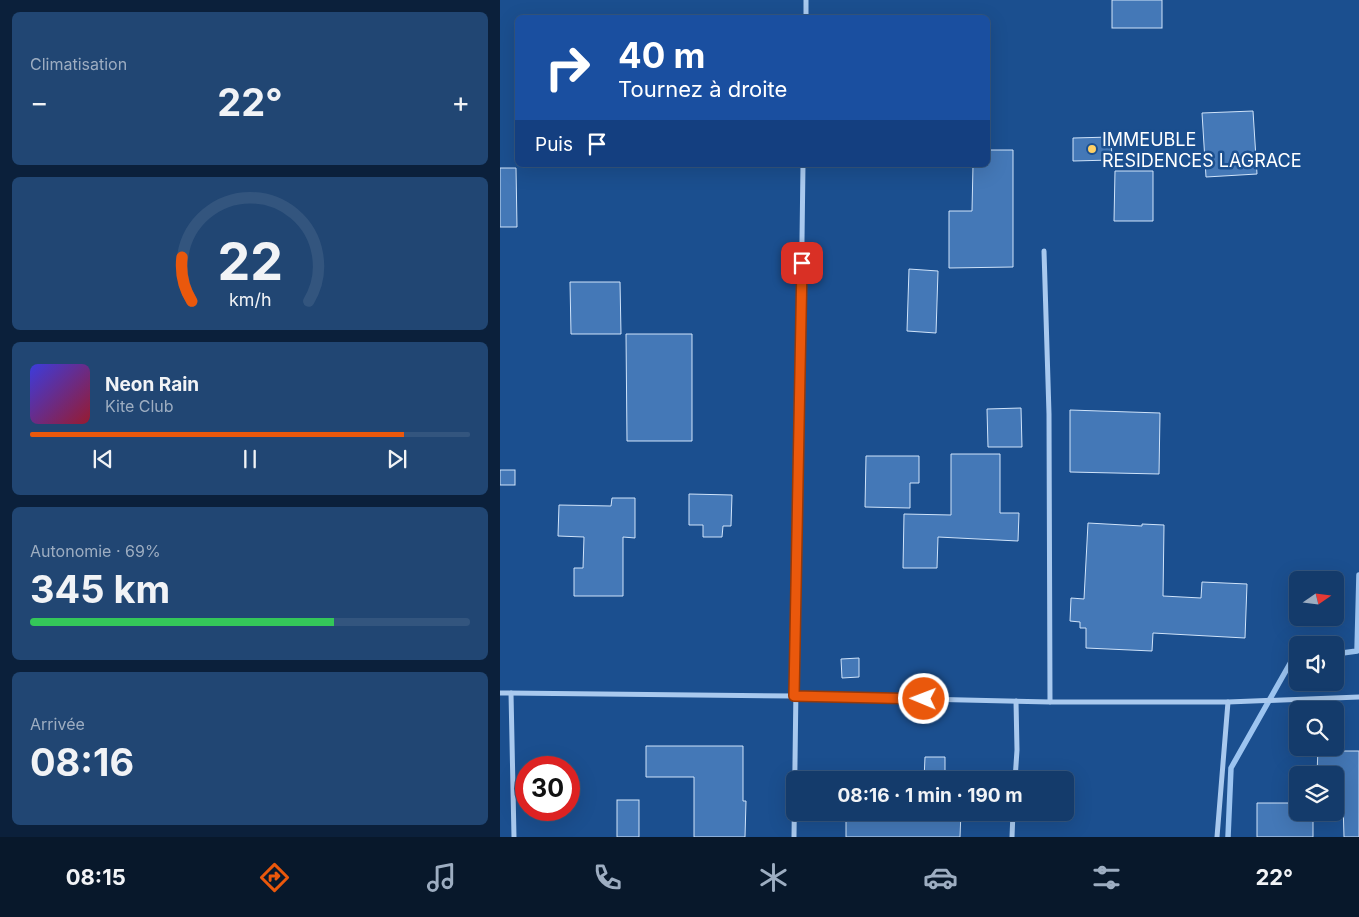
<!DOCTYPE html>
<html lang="fr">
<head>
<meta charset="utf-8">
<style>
	body { margin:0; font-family:Inter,sans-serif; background:#214673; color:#f1f3f6; height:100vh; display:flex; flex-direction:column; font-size:19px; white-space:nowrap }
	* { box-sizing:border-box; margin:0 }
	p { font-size:16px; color:#9dadc1 }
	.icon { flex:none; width:28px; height:28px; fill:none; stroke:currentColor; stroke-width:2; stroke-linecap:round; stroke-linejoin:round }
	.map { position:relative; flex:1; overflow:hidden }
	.side { display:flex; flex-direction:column; gap:12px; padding:12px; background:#0b203b; width:500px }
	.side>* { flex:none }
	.hud { position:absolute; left:15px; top:15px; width:475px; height:152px; border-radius:8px; box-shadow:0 5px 20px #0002,0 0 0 1px #33557e; background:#1a4fa0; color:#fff; overflow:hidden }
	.needle { width:32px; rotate:76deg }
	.controls { position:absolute; left:789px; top:571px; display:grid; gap:10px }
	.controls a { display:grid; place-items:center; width:55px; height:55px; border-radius:8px; background:#143b6b; box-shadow:0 5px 20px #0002,0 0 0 1px #33557e; font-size:25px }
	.speed { position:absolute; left:15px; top:756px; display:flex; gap:10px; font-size:25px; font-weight:700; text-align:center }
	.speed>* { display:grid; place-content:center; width:65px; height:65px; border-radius:50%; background:#143b6b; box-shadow:0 5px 20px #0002,0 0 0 1px #33557e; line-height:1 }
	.speed .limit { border:8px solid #d22; background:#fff; color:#111 }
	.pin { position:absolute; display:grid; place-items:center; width:42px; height:42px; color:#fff; margin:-21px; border-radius:10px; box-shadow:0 2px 8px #0006 }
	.me { position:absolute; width:55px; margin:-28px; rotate:271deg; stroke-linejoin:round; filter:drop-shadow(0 0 4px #0008) }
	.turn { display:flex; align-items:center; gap:18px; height:105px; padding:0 20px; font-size:22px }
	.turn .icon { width:65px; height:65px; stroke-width:2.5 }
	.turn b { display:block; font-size:35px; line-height:42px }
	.then { display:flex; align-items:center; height:48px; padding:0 20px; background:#0003; gap:10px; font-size:19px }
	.big { font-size:38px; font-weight:700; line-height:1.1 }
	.side .widget { flex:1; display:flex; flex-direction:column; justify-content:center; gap:8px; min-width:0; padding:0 18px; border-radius:8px; background:#214673 }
	.side .dial { align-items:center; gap:0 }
	.dial svg { height:130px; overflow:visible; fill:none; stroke:#33557e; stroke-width:7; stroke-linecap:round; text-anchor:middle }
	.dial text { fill:#f1f3f6; stroke:none }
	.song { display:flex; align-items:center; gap:15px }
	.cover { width:60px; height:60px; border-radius:8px; background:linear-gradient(135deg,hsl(240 70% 55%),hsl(350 70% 35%)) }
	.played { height:5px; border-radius:2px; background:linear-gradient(90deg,#ea580c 85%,#33557e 85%) }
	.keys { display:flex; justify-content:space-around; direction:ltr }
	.heat { display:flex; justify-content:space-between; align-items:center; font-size:28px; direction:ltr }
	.charge { height:8px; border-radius:4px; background:linear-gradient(90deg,#34c759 69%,#33557e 0) }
	.trip { position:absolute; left:286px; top:771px; width:288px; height:50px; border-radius:8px; background:#143b6b; box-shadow:0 5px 20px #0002,0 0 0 1px #33557e; font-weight:700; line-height:50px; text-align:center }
	.dock { display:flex; height:80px; justify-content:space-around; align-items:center; background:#08182b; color:#9dadc1 }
	.dock .icon { width:35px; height:35px }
	.dock .current { color:#ea580c }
	.dock b { font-size:22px; color:#f1f3f6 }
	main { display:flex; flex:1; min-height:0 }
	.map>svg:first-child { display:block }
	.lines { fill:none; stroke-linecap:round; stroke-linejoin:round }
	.stream { stroke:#9cc4f0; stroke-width:5.5 }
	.building { fill:#4478b7; stroke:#cfe3fa }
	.minor { stroke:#a9c9ee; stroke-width:5 }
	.route-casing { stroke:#983908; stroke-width:12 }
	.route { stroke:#ea580c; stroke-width:9 }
	.poi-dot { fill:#ffd166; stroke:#1b4f8f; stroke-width:2 }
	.labels { text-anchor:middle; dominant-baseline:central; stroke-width:5; stroke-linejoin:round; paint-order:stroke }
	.poi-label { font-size:18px; fill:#fff; stroke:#1b4f8f; text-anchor:start }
</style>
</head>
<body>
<main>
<section class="side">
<div class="widget"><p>Climatisation</p>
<div class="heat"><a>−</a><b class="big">22°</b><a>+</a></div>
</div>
<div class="widget dial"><svg viewBox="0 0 100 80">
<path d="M14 69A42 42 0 1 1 86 69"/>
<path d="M14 69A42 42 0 0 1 8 42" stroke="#ea580c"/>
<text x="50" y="56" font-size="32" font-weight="700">22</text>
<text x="50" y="72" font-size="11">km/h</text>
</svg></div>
<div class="widget">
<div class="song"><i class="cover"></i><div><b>Neon Rain</b><p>Kite Club</p></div></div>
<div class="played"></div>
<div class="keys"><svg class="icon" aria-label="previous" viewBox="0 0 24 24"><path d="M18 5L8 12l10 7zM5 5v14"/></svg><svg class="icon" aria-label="pause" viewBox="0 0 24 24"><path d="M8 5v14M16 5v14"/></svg><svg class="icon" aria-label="next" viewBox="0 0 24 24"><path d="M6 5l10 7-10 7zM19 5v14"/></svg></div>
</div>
<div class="widget"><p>Autonomie · 69%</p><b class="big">345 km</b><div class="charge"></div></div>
<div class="widget"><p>Arrivée</p><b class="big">08:16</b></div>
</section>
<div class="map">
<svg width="859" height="837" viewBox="0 0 859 837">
	<rect width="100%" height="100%" fill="#1b4f8f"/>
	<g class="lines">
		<g class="stream">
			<polyline points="835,654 857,651 859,575"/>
			<polyline points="728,837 731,768 792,660 798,659"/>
		</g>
	</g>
	<g class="building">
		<rect x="612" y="0" width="50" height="28"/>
		<polygon points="753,111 757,174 706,177 702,113"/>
		<polygon points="611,137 612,160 573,161 573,138"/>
		<polygon points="488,150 513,150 513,267 449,268 449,211 472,211 473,165 488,165"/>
		<polygon points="0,168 16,168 17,227 0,227"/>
		<polygon points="615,171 653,171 653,221 614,221"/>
		<polygon points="409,269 438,271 436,333 407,331"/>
		<polygon points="70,282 120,282 121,334 71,334"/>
		<polygon points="126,334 192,334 192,441 127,441"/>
		<polygon points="521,408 522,447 488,447 487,409"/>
		<polygon points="570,410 660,413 659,474 570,472"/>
		<polygon points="451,454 500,454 500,513 519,513 518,541 438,537 437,568 403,568 404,514 451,515"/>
		<polygon points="366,456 419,456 419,483 410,483 410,508 365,507"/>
		<rect x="0" y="470" width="15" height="15"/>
		<polygon points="189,494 232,495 231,526 223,526 222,537 203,537 203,525 189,525"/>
		<polygon points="112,498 135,498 135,538 123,537 123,596 74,596 74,568 83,568 84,537 58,536 59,505 111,506"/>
		<polygon points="588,523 642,526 642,524 664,525 663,596 701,598 702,582 747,584 745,638 653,633 652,651 586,648 586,628 580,628 580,622 570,621 571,598 584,599"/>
		<polygon points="359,658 359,677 342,678 341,659"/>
		<polygon points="146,746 243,746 243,801 246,801 245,837 194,837 194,777 146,777"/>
		<polygon points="818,748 838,748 838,751 859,751 859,837 844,837 843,803 835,803 835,775 817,775"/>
		<polygon points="425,757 445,757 445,780 424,780"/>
		<rect x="117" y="800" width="22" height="37"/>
		<polygon points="757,803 798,803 798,812 813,812 813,837 757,837"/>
		<polygon points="346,812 461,812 460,837 346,837"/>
	</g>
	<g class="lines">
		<g class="minor">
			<polyline points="306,18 306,0"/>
			<polyline points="544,251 549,414 550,702"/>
			<polyline points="0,693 294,696 550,702 728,702 859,697"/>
			<polyline points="11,693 14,837"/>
			<polyline points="515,780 517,750 516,701"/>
			<polyline points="294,837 303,165"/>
			<polyline points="512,837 513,812"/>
			<polyline points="717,837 728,702"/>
		</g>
	</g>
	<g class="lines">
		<g class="route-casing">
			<polyline id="route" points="302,263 294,696 424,699"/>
		</g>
		<use href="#route" class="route"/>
	</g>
	<circle class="poi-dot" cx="592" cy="149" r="5"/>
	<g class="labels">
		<g class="poi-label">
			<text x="602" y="139">IMMEUBLE<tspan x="602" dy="21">RESIDENCES LAGRACE</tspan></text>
		</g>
	</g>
</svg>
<div class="controls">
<a><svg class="needle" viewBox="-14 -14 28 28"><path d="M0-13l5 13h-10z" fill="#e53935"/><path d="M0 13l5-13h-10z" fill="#9dadc1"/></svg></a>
<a><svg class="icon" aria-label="sound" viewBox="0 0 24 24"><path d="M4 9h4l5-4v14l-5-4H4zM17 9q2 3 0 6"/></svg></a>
<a><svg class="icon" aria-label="search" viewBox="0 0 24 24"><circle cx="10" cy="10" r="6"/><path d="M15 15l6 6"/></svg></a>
<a><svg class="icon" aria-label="layers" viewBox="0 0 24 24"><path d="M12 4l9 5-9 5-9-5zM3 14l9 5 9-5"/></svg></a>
</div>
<div class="speed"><div class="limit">30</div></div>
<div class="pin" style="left:302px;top:263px;background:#d93025"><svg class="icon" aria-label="arrive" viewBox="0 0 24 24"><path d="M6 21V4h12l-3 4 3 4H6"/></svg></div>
<svg class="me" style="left:424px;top:699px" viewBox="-20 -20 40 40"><circle r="17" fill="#ea580c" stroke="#fff" stroke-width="3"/><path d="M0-11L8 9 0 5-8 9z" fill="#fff"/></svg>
<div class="trip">08:16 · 1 min · 190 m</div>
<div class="hud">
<div class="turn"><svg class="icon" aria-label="right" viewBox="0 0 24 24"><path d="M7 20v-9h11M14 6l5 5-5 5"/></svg><div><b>40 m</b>Tournez à droite</div></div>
<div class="then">Puis<svg class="icon" aria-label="arrive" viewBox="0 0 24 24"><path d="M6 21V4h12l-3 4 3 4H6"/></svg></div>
</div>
</div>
</main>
<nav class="dock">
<b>08:15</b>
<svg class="icon current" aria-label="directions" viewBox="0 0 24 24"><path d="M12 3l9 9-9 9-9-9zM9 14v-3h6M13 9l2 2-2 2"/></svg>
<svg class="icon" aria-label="music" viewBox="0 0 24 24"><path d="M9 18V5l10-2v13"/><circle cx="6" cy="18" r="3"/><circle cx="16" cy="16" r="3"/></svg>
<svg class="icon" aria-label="phone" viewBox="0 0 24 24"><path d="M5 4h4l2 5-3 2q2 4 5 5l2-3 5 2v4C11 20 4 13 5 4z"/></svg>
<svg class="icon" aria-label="climate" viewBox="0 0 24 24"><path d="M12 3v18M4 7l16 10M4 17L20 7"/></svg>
<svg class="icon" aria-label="car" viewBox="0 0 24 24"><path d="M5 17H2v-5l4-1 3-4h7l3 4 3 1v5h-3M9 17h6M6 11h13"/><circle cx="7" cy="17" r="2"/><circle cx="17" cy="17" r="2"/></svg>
<svg class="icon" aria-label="filters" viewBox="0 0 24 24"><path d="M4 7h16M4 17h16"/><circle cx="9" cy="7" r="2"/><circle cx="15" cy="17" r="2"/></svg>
<b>22°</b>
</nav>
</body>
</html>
